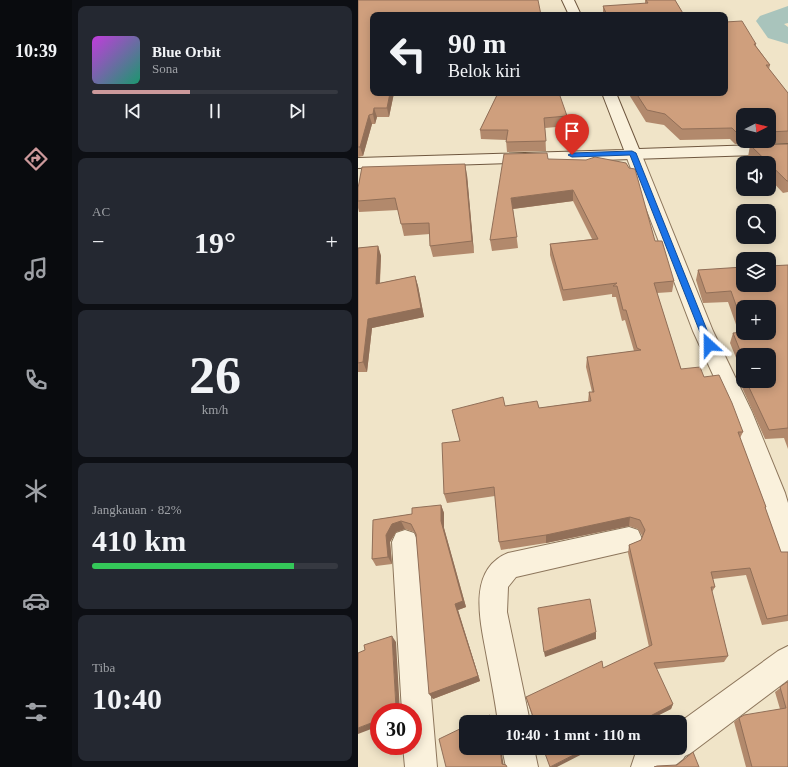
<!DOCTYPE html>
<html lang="id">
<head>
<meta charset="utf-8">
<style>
	body { margin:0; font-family:Georgia,serif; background:#242831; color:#f1f3f6; height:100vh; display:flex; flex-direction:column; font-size:15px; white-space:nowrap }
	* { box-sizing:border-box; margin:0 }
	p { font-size:13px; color:#9ea1a6 }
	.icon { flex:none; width:22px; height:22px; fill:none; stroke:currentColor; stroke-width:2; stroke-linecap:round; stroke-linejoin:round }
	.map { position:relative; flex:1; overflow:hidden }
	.sheet { display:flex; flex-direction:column; gap:6px; padding:6px; background:#0d0f14; width:286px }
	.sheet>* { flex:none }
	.banner { position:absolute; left:12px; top:12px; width:358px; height:84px; border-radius:8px; box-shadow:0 2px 10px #0003; background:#171b24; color:#f1f3f6; overflow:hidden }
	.needle { width:26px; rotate:84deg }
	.buttons { position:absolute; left:378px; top:108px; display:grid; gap:8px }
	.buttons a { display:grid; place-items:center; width:40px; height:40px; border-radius:8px; background:#171b24; box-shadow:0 2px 10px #0003; font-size:20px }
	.speed { position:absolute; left:12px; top:703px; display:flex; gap:8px; font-size:20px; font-weight:700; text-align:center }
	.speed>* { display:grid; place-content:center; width:52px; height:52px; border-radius:50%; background:#171b24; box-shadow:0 2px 10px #0003; line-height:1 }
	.speed .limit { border:6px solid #d22; background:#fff; color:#111 }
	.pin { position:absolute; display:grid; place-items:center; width:34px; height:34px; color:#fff; margin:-41px -17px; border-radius:50% 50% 50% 0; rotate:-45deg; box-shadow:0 0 4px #0007 }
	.pin .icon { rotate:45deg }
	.me { position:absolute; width:44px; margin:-22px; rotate:336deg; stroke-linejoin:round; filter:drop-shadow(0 0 3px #0008) }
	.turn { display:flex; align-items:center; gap:14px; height:84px; padding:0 12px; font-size:18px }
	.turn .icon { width:52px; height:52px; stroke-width:2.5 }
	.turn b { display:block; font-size:28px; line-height:34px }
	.big { font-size:30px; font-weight:700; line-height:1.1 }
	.sheet .tile { flex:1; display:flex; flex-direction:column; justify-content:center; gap:6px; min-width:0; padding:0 14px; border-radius:8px; background:#242831 }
	.sheet .dial { align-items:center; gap:0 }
	.dial b { font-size:52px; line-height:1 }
	.song { display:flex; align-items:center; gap:12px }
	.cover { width:48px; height:48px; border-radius:6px; background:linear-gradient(135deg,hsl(290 70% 55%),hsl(160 70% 35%)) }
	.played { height:4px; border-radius:2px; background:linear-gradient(90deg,#cc999b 40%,#363941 40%) }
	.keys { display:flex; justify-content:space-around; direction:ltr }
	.heat { display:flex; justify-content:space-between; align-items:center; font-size:22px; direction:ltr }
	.charge { height:6px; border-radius:3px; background:linear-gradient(90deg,#34c759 82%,#363941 0) }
	.trip { position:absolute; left:101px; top:715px; width:228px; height:40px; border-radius:8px; background:#171b24; box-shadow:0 2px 10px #0003; font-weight:700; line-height:40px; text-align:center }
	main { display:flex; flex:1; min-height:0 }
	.tabs { display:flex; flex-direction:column; width:72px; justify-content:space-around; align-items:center; background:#090b0e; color:#9ea1a6 }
	.tabs .icon { width:28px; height:28px }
	.tabs .active { color:#cc999b }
	.tabs b { font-size:18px; color:#f1f3f6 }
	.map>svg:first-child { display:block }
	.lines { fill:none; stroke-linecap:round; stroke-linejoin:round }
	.river { fill:#a9c4bc; fill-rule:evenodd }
	.street-casing { stroke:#8d765c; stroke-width:2 }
	.secondary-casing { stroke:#6f573f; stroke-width:2 }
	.street { fill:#faf1dc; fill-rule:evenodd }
	.secondary { fill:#faf1dc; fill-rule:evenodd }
	.wall { fill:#b2896c; fill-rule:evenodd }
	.shaded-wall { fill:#916f58 }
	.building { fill:#cf9f7d; stroke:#916f58 }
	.route { fill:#1a73e8; stroke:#114b97 }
</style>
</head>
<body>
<main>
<nav class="tabs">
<b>10:39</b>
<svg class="icon active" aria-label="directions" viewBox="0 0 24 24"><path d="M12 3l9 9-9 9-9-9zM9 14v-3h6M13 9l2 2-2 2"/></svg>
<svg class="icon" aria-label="music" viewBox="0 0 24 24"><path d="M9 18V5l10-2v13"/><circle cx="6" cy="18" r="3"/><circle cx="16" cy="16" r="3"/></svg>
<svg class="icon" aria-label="phone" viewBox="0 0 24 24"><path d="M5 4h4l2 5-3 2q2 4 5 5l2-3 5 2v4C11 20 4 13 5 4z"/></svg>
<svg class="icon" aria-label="climate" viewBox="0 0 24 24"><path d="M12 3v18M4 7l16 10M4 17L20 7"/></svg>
<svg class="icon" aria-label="car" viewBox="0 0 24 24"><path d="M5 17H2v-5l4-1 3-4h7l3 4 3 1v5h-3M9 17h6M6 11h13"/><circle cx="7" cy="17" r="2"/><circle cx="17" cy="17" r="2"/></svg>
<svg class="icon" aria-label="filters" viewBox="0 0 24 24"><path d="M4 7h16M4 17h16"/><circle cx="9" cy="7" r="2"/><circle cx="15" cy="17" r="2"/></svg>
</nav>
<section class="sheet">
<div class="tile">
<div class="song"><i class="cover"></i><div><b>Blue Orbit</b><p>Sona</p></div></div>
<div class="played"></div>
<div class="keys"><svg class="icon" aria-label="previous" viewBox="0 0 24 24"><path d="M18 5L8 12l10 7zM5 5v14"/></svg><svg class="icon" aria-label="pause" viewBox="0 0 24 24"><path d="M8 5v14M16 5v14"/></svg><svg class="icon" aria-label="next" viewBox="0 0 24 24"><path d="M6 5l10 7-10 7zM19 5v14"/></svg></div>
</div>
<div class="tile"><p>AC</p>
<div class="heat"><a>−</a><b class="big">19°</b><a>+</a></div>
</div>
<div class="tile dial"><b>26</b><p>km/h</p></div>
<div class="tile"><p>Jangkauan · 82%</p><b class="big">410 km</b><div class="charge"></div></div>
<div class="tile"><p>Tiba</p><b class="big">10:40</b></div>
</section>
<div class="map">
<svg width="430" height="767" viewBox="0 0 430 767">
	<rect width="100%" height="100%" fill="#f0e4c8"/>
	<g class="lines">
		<polygon class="river" points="430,6 430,23 426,24 430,27 430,44 410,38 398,21 402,16"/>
		<g class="street-casing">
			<g id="street">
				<polygon points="275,148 281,150 283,153 355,331 394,412 427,493 430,503 430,556 421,552 401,493 372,412 335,331 267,153 269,150"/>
				<path d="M271,527L280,530L284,539L280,548L271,551L158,577L150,587L149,612L172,722H140C137,701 133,679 129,658C123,624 108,570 150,553Z"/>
				<polygon points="47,530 56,533 60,542 79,767 47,767 45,746 55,746 55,712 44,712 34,542 38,533"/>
				<polygon points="430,646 430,680 333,753 327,756 325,759 315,767 273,767 277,755 287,748 322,748 322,722 420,651"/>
				<polygon points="144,748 176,748 180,767 148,767"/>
			</g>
		</g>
		<g class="secondary-casing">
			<g id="secondary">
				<polygon points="204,0 216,0 223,15 211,15"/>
				<polygon points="244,93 258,93 281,149 430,144 430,154 0,168 0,158 266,150"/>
			</g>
		</g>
		<use href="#street" class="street"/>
		<use href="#secondary" class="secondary"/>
	</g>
	<g class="wall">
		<polygon points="0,0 15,15 36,93 31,117 19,117 17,124 14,124 5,156 0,157"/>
		<polygon points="287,0 317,0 326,15 237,15 237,13 245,13 245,6 287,4"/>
		<path d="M367,22L398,44V46L412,65L411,69L430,93V143L377,144L372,139L322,140L306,125L288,122L270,93H367ZM385,115H411V141H385Z"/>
		<polygon points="140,93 209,116 210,126 187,128 188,151 149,152 148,140 123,139 122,130"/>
		<polygon points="430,144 430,192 425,193 411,178 411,163 396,163 390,157 392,145"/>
		<polygon points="190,159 297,241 316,281 314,292 299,293 323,369 346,377 385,432 382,438 408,507 407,508 423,552 430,552 430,621 404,625 388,575 355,579 357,587 354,592 370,656 366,662 298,669 315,704 313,709 287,722 176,722 168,697 245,668 291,647 270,553 271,545 283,540 285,537 280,529 271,526 188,543 143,550 141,542 137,496 89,503 86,494 102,441 147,406 181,408 230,401 231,392 234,392 228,367 229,357 276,351 267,320 264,321 258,297 254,297 254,294 205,301 192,255 192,244 234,239 215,201 155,209 160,248 134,251 132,240"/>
		<polygon points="109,175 116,253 75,257 72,246 72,234 46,236 40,210 1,212 0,208 0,188"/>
		<polygon points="20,246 23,256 22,283 57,276 60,286 66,317 14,328 9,372 0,372 0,248"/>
		<path d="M430,265V449L426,438L407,439L382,383L385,375L372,343L375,333H381L370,302L345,303L338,280L340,270ZM385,307L411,333H385ZM385,355L411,381H385Z"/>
		<polygon points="83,505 86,513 86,528 108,607 100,610 122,681 75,699 58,535 56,532 47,529 38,532 32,542 34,564 18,566 14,559 15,520 54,514"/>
		<polygon points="430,682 430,767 388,767 376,722 381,718 422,709 417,692"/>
	</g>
	<g class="shaded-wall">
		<polygon points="32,93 36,93 31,117 29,108"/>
		<polygon points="16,108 19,117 17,124 15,114"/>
		<polygon points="11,115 14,124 5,156 2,147"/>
		<polygon points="107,164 109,175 116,253 114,241"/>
		<polygon points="215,190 215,201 154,209 153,198"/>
		<polygon points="20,246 23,256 21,294 18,284"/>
		<polygon points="57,276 60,286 66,317 14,328 9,372 5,362 10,319"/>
		<polygon points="83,505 86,513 86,528 108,607 100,610 122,681 75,699 71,694 97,604 83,521"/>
		<polygon points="272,517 271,526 188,543 188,535"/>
		<polygon points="43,521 47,529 38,532 32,542 34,564 30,557 28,535 34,524"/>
		<polygon points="238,632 238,639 187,657 186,652"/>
		<polygon points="34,636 38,642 42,712 47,710 48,712 42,712 38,708"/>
		<polygon points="315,704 313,709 287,722 281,722"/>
		<polygon points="21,720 21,726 0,734 0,728"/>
		<polygon points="142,748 143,748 146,767 144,764"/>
		<polygon points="229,748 236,748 199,767 192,767"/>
	</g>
	<g class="building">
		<polygon points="0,0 180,0 183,15 15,15 15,93 32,93 29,108 16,108 15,114 11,115 2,147 0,147"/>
		<polygon points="288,0 317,0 326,15 237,15 237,13 248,13 245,6 290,3"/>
		<polygon points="384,21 398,44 396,44 412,65 408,65 430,93 430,131 411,132 411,115 385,115 385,133 379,133 374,128 324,129 307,114 289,110 278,93 367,93 367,22"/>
		<polygon points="140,93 201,93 209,116 186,118 188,141 148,142 150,130 122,130"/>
		<polygon points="430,144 430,181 429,181 392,145"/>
		<polygon points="189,153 190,159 228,160 237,157 268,163 271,168 277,169 297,241 304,241 316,281 296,283 323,369 342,367 346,377 361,375 374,403 385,432 380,432 408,507 407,507 423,552 430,552 430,615 409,619 392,568 353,572 357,587 353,587 370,656 296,663 315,704 281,722 177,722 168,697 244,661 245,668 294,645 271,545 283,540 287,530 282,520 272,517 188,535 141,542 136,487 86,494 84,443 102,441 94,410 145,397 147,406 179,401 181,408 233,401 231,392 236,392 229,357 283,350 279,348 268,310 265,310 259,286 255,286 259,283 205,290 192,244 240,239 215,190 153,198 159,237 132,240 146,154"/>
		<polygon points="107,164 114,241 72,246 71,223 43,224 37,198 0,201 0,188 4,167"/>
		<polygon points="20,246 18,284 57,276 63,308 10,319 5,362 0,363 0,248"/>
		<polygon points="430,265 430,428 411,430 388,381 411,381 411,355 385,355 385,358 375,333 385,332 385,333 411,333 411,307 385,307 385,325 373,291 348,293 340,270 385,267 385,285 411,285 411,266"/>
		<polygon points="83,505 83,521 105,601 97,604 120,676 71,694 58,534 53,524 43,521 34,524 28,535 30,557 14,559 15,520 54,514 54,508"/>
		<polygon points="232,599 238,632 186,652 180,608"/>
		<polygon points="34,636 38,708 47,710 42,712 21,712 21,720 0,728 0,653 7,650 6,645"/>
		<polygon points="429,682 430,682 430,767 394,767 381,718 386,715 428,708 422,687"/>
		<polygon points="132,715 134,722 117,722"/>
		<polygon points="108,726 108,748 142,748 144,764 148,765 149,767 88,767 81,739"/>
		<polygon points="185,748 229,748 192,767"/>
		<polygon points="335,752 341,767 296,767 299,766 319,765"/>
	</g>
	<polygon class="route" points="274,151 278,153 355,345 354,347 351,348 347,345 272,155 214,157 210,155 214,153"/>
</svg>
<div class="buttons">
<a><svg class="needle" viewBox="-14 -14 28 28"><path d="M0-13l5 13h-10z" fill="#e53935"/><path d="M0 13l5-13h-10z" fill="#9ea1a6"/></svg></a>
<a><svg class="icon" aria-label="sound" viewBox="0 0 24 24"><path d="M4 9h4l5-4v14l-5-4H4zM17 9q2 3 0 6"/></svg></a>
<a><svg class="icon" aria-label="search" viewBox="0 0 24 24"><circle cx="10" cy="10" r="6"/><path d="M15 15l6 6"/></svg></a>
<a><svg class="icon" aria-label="layers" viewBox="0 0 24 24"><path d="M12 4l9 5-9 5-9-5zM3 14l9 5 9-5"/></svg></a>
<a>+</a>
<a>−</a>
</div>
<div class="speed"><div class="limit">30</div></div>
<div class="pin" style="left:214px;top:155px;background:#d93025"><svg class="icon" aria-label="arrive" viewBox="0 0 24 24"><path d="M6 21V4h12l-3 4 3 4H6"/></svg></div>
<svg class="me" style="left:351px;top:345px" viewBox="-20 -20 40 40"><path d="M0-17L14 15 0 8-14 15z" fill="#1a73e8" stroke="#fff" stroke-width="4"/></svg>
<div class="trip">10:40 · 1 mnt · 110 m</div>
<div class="banner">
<div class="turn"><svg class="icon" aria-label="left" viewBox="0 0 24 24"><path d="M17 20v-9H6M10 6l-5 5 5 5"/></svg><div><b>90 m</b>Belok kiri</div></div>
</div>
</div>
</main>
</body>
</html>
